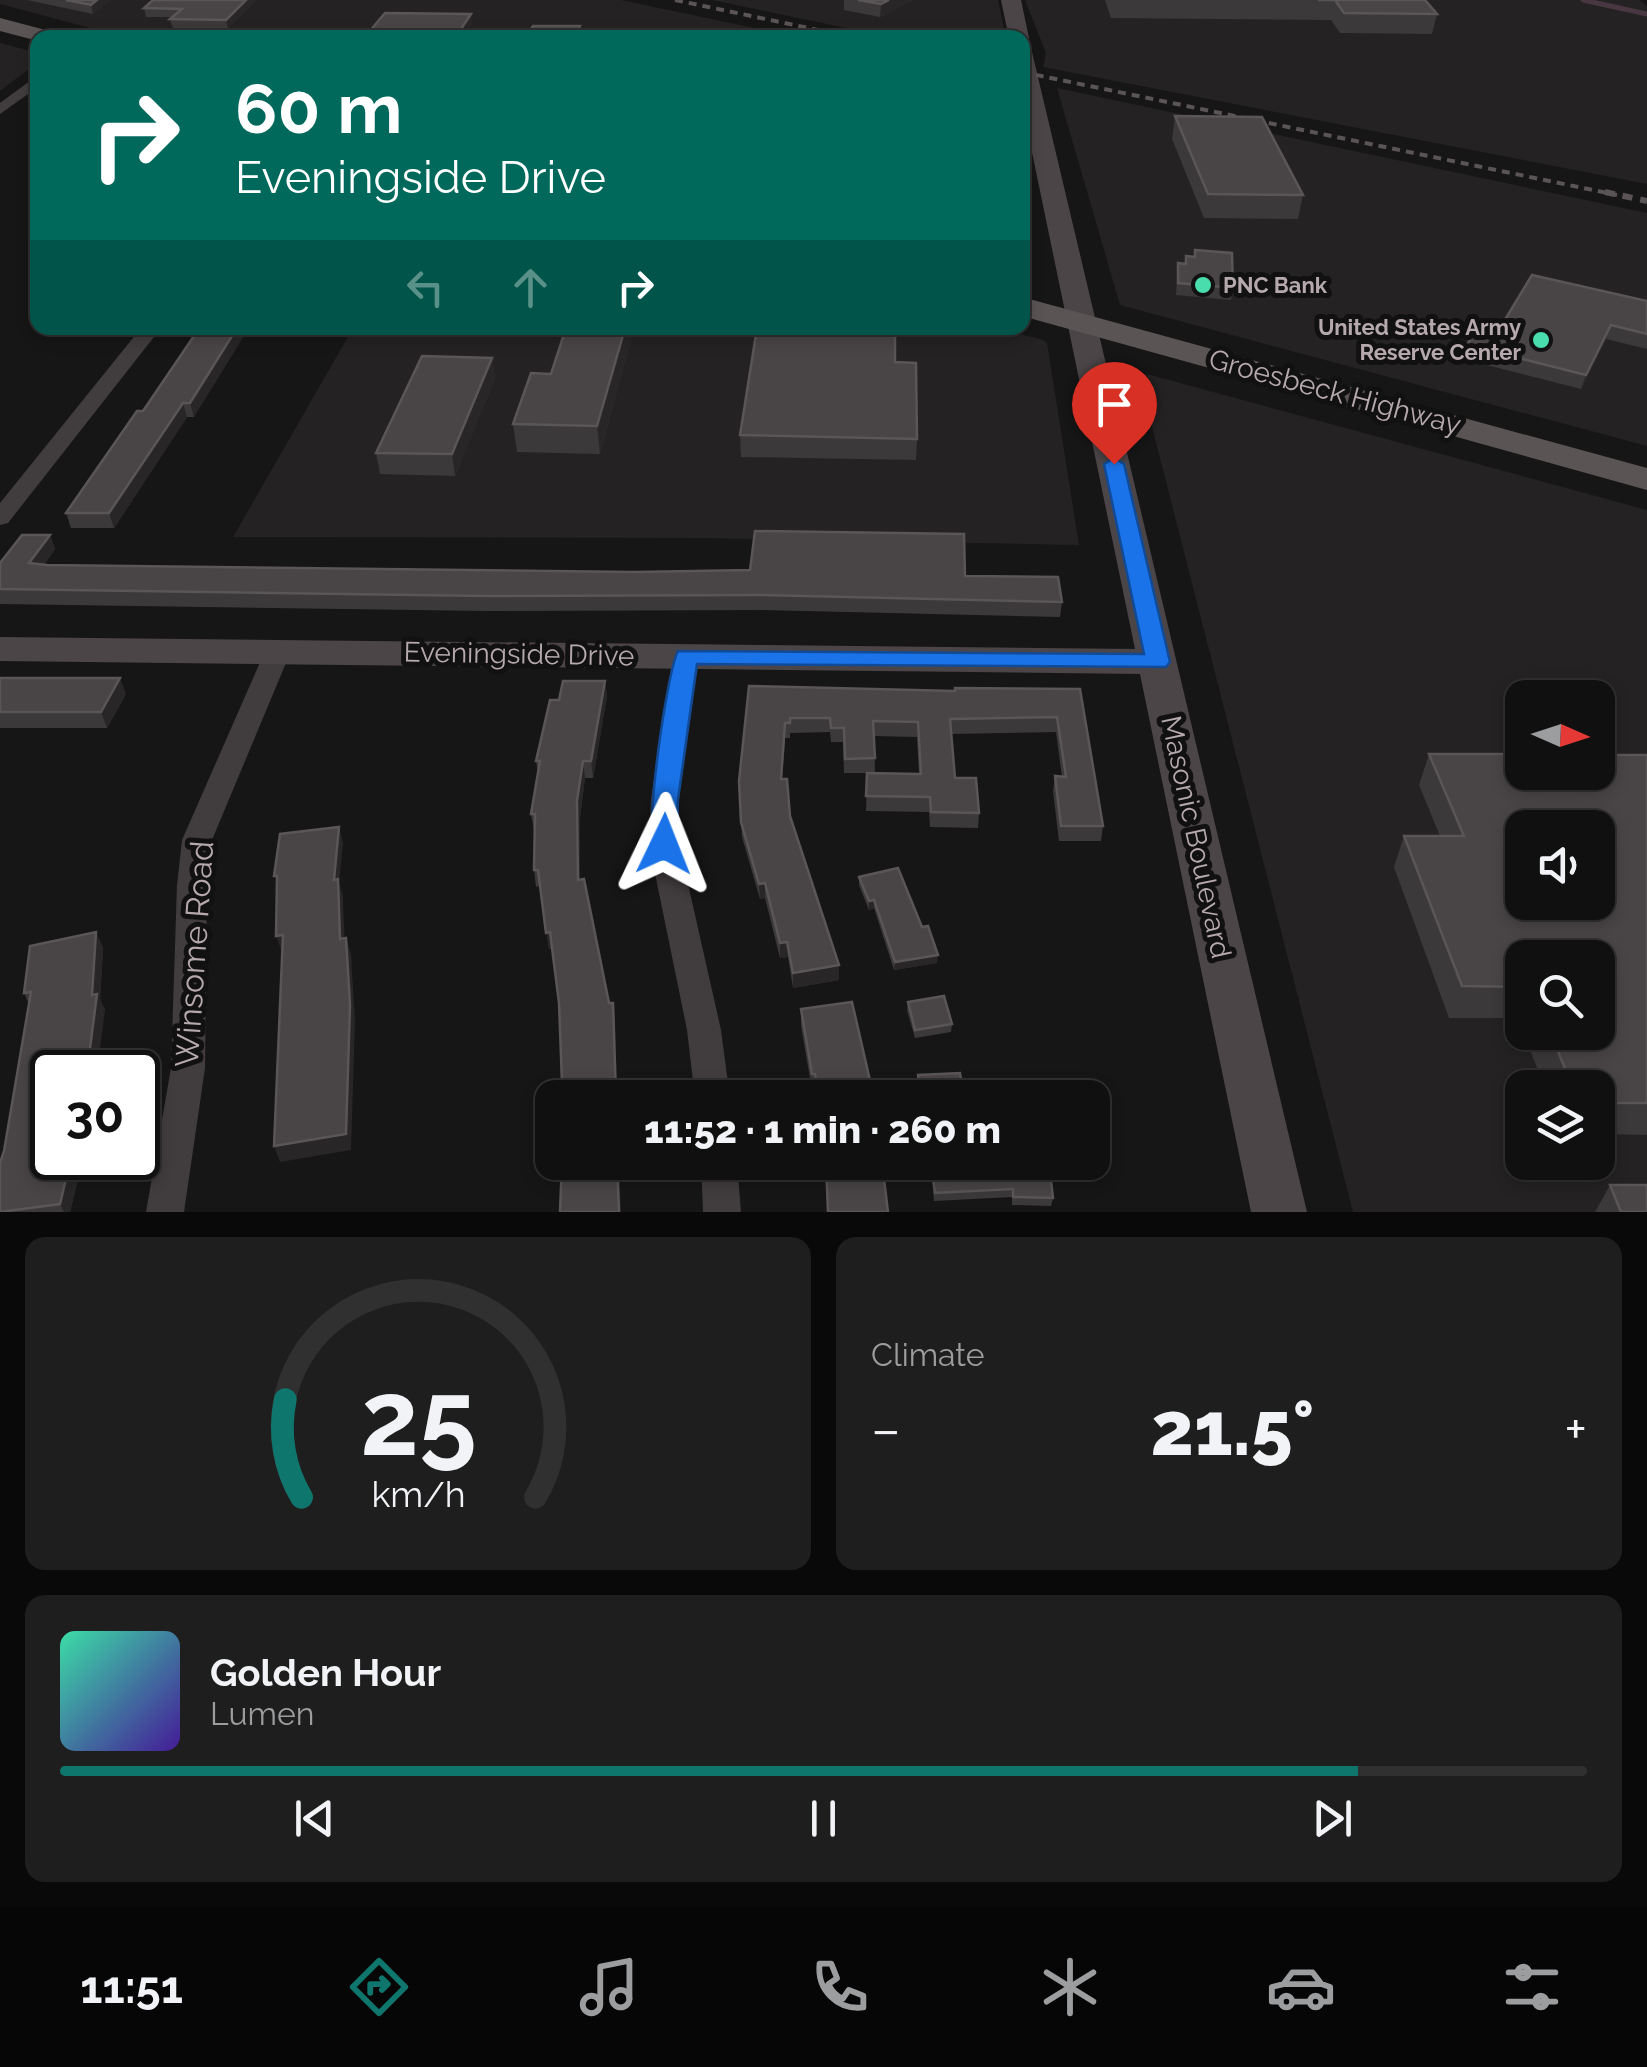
<!DOCTYPE html>
<html lang="en">
<head>
<meta charset="utf-8">
<style>
	body { margin:0; font-family:Raleway,sans-serif; background:#1e1e1e; color:#f1f3f6; height:100vh; display:flex; flex-direction:column; font-size:38px; white-space:nowrap }
	* { box-sizing:border-box; margin:0 }
	p { font-size:32px; color:#9c9d9f }
	.icon { flex:none; width:55px; height:55px; fill:none; stroke:currentColor; stroke-width:2; stroke-linecap:round; stroke-linejoin:round }
	.map { position:relative; height:1212px; overflow:hidden }
	.sheet { display:flex; flex-direction:column; gap:25px; padding:25px; background:#090909; flex:1 }
	.sheet>* { flex:none }
	.top-card { position:absolute; left:30px; top:30px; width:1000px; height:305px; border-radius:20px; box-shadow:0 5px 15px #0003,0 0 0 2px #303030; background:#00695c; color:#fff; overflow:hidden }
	.needle { width:65px; rotate:93deg }
	.fabs { position:absolute; left:1505px; top:680px; display:grid; gap:20px }
	.fabs a { display:grid; place-items:center; width:110px; height:110px; border-radius:20px; background:#111010; box-shadow:0 5px 15px #0003,0 0 0 2px #303030; font-size:50px }
	.speed { position:absolute; left:30px; top:1050px; display:flex; gap:20px; font-size:50px; font-weight:700; text-align:center }
	.speed>* { display:grid; place-content:center; width:130px; height:130px; border-radius:50%; background:#111010; box-shadow:0 5px 15px #0003,0 0 0 2px #303030; line-height:1 }
	.speed .limit { border:5px solid #111; border-radius:15px; background:#fff; color:#111 }
	.pin { position:absolute; display:grid; place-items:center; width:85px; height:85px; color:#fff; margin:-102px -42px; border-radius:50% 50% 50% 0; rotate:-45deg; box-shadow:0 0 10px #0007 }
	.pin .icon { rotate:45deg }
	.me { position:absolute; width:110px; margin:-55px; rotate:2deg; stroke-linejoin:round; filter:drop-shadow(0 0 8px #0008) }
	.turn { display:flex; align-items:center; gap:35px; height:210px; padding:0 40px; font-size:45px }
	.turn .icon { width:130px; height:130px; stroke-width:2.5 }
	.turn b { display:block; font-size:70px; line-height:85px }
	.lanes { display:flex; align-items:center; height:95px; padding:0 40px; background:#0003; justify-content:center; gap:50px; direction:ltr }
	.lanes .off { opacity:.35 }
	.big { font-size:75px; font-weight:800; line-height:1.1 }
	.sheet .card { flex:1; display:flex; flex-direction:column; justify-content:center; gap:15px; min-width:0; padding:0 35px; border-radius:20px; background:#1e1e1e }
	.sheet .dial { align-items:center; gap:0 }
	.dial svg { height:260px; overflow:visible; fill:none; stroke:#303030; stroke-width:7; stroke-linecap:round; text-anchor:middle }
	.dial text { fill:#f1f3f6; stroke:none }
	.song { display:flex; align-items:center; gap:30px }
	.cover { width:120px; height:120px; border-radius:15px; background:linear-gradient(135deg,hsl(160 70% 55%),hsl(260 70% 35%)) }
	.played { height:10px; border-radius:5px; background:linear-gradient(90deg,#0f766e 85%,#303030 85%) }
	.keys { display:flex; justify-content:space-around; direction:ltr }
	.heat { display:flex; justify-content:space-between; align-items:center; font-size:55px; direction:ltr }
	.sheet .tiles { flex:1; display:grid; gap:25px; grid-template-columns:1fr 1fr }
	.card:last-child { grid-column:span 2 }
	.trip { position:absolute; left:535px; top:1080px; width:575px; height:100px; border-radius:20px; background:#111010; box-shadow:0 5px 15px #0003,0 0 0 2px #303030; font-weight:800; line-height:100px; text-align:center }
	.tabs { display:flex; height:160px; justify-content:space-around; align-items:center; background:#070606; color:#9c9d9f }
	.tabs .icon { width:70px; height:70px }
	.tabs .current { color:#0f766e }
	.tabs b { font-size:45px; color:#f1f3f6 }
	.map>svg:first-child { display:block }
	.built { fill:#242222; fill-rule:evenodd }
	.lines { fill:none; stroke-linecap:round; stroke-linejoin:round }
	.stream { stroke:#483740; stroke-width:5 }
	.street { fill:#413c3d; fill-rule:evenodd }
	.secondary { fill:#4c4547; fill-rule:evenodd }
	.primary { fill:#5b5455; fill-rule:evenodd }
	.rail-far1 { stroke:#5b5456; stroke-width:4; stroke-dasharray:8 6; stroke-linecap:butt }
	.rail { stroke:#5b5456; stroke-width:6; stroke-dasharray:10 8; stroke-linecap:butt }
	.wall { fill:#3c393a; fill-rule:evenodd }
	.shaded-wall { fill:#282626 }
	.building { fill:#494546; stroke:#5a5556; stroke-width:2.5; fill-rule:evenodd }
	.route { fill:#1a73e8; stroke:#114b97; stroke-width:2.5 }
	.poi-dot { fill:#49dcad; stroke:#121111; stroke-width:4 }
	.labels { text-anchor:middle; dominant-baseline:central; stroke-width:10; stroke-linejoin:round; paint-order:stroke }
	.far-poi-label { font-size:22px; font-weight:bold; fill:#b6a9ad; stroke:#121111; text-anchor:start }
	.street-label { font-size:28px; fill:#b6a9ad; stroke:#121111 }
	.near-street-label { font-size:32px; fill:#b6a9ad; stroke:#121111 }
</style>
</head>
<body>
<div class="map">
<svg width="1647" height="1212" viewBox="0 0 1647 1212">
	<rect width="100%" height="100%" fill="#171616"/>
	<g class="built">
		<polygon points="0,0 621,0 797,37 124,37 0,4"/>
		<polygon points="712,0 998,0 1006,37 890,37"/>
		<polygon points="1025,0 1640,0 1647,6 1647,184 1043,67 1046,53"/>
		<polygon points="0,43 38,53 37,63 0,91"/>
		<polygon points="1057,88 1647,213 1647,446 1120,305"/>
		<polygon points="353,328 997,328 1043,340 1047,343 1079,545 701,538 233,537"/>
		<path d="M1147,374L1647,510V1212H1353L1140,380ZM1522,698H1598V772H1522ZM1522,828H1598V902H1522ZM1522,958H1598V1032H1522ZM1522,1088H1598V1162H1522Z"/>
	</g>
	<g class="lines">
		<polyline class="stream" points="1583,0 1647,14"/>
		<g class="street">
			<polygon points="38,75 38,87 0,114 0,103"/>
			<polygon points="141,328 161,328 8,523 0,525 0,503"/>
			<polygon points="278,643 291,651 212,840 207,885 205,1068 184,1212 146,1212 171,1068 177,885 182,840 265,651"/>
			<polygon points="686,648 699,656 679,799 679,844 721,1030 730,1098 695,1098 687,1030 649,844 651,799 673,656"/>
			<polygon points="701,1162 737,1162 741,1212 703,1212"/>
		</g>
		<g class="secondary">
			<polygon points="1001,0 1021,0 1029,38 1026,42 1022,43 1022,38 1009,38"/>
			<polygon points="1022,46 1032,52 1307,1212 1251,1212 1140,674 0,661 0,637 1135,649 1022,104"/>
		</g>
		<g class="primary">
			<polygon points="0,18 57,33 59,38 38,38 38,41 0,31"/>
			<polygon points="1022,297 1647,468 1647,490 1022,316"/>
		</g>
		<g class="rail-far1">
			<polyline points="675,0 856,38"/>
			<polyline points="1022,72 1617,195"/>
		</g>
		<polyline class="rail" points="1605,192 1647,201"/>
	</g>
	<g class="wall">
		<polygon points="27,0 111,0 93,14"/>
		<polygon points="256,0 228,28 173,28 170,19 172,17 146,17 144,8"/>
		<polygon points="844,0 913,0 880,17 844,10"/>
		<polygon points="1105,0 1425,0 1437,14 1432,34 1340,33 1331,20 1111,18"/>
		<polygon points="1175,116 1303,195 1298,219 1204,218 1172,139"/>
		<polygon points="1195,250 1233,288 1231,300 1176,295 1178,263 1184,264 1186,256 1194,257"/>
		<polygon points="1647,301 1647,349 1606,339 1581,389 1463,359 1467,345 1500,328"/>
		<polygon points="478,328 634,328 600,454 517,452 513,424 551,374 565,330"/>
		<polygon points="196,333 194,417 187,417 114,528 71,528 66,513 143,411"/>
		<polygon points="492,358 495,378 455,476 380,474 376,453"/>
		<polygon points="895,362 917,439 916,460 741,457 740,435"/>
		<polygon points="50,535 55,549 44,565 965,576 1062,602 1060,617 759,610 488,611 0,604 0,563"/>
		<polygon points="0,678 126,694 107,728 0,728"/>
		<polygon points="605,681 607,696 593,778 585,778 580,817 580,880 609,1003 613,1003 615,1019 562,1083 559,1003 552,949 549,949 540,886 536,887 534,870 534,830 531,814 538,774 536,761 559,700"/>
		<path d="M749,686L954,691L1080,689L1103,826L1101,841H1059L1053,791L1055,776L1062,777L1056,732L951,734L955,778L979,813L978,828L930,827L929,812L866,811L867,773H844L843,742H831L830,732L790,733V738H785L782,779L790,816L839,965V980L793,988L788,957L780,958L765,898L760,899L742,837L739,781ZM874,736L917,737L919,774L875,773Z"/>
		<polygon points="1429,754 1647,755 1647,1135 1598,1134 1598,1088 1545,1088 1523,1032 1598,1032 1522,958 1522,1032 1517,1018 1449,1018 1394,867 1404,836 1440,836 1419,785"/>
		<polygon points="859,877 922,927 937,963 894,970 874,908 869,910 859,885"/>
		<polygon points="96,932 103,948 100,999 105,1010 52,1158 83,1158 70,1212 0,1212 4,1151 29,1004 24,993"/>
		<polygon points="908,1002 952,1024 951,1032 915,1038 907,1010"/>
		<polygon points="801,1009 874,1098 816,1098 815,1090 812,1090 801,1026"/>
		<polygon points="931,1162 1053,1198 1051,1206 1012,1205 1012,1197 934,1201"/>
		<polygon points="1610,1185 1647,1212 1595,1212"/>
	</g>
	<g class="shaded-wall">
		<polygon points="97,0 111,0 93,14 91,5"/>
		<polygon points="246,0 256,0 228,28 226,20"/>
		<polygon points="889,0 913,0 880,17 881,4"/>
		<polygon points="471,14 472,24 463,38 455,38"/>
		<polygon points="1611,325 1606,339 1581,389 1586,375"/>
		<polygon points="237,328 249,328 194,417 190,403"/>
		<polygon points="625,328 634,328 600,454 597,426"/>
		<polygon points="492,358 495,378 455,476 452,454"/>
		<polygon points="183,403 187,417 114,528 109,513"/>
		<polygon points="50,535 55,549 35,578 29,563"/>
		<polygon points="120,678 126,694 107,728 101,712"/>
		<polygon points="605,681 607,696 593,778 591,761"/>
		<polygon points="583,761 585,778 580,817 580,897 578,880 577,801"/>
		<polygon points="339,827 343,843 339,883 343,896 345,955 340,939 334,880"/>
		<polygon points="765,883 765,898 760,899 759,884"/>
		<polygon points="874,900 874,908 869,910 869,901"/>
		<polygon points="96,932 103,948 100,999 105,1010 97,1072 87,1072"/>
		<polygon points="550,932 553,948 549,949 546,933"/>
		<polygon points="283,935 282,952 276,936"/>
		<polygon points="346,938 351,954 355,1021 351,1150 280,1162 274,1146"/>
		<polygon points="787,942 788,957 780,958 780,943"/>
		<polygon points="938,955 937,963 894,970 895,962"/>
		<polygon points="839,965 839,980 793,988 793,973"/>
		<polygon points="613,1003 615,1019 617,1098 616,1098"/>
		<polygon points="71,1158 83,1158 70,1212 64,1212 60,1204"/>
		<polygon points="617,1162 619,1162 621,1212 619,1212"/>
	</g>
	<g class="building">
		<polygon points="66,0 97,0 91,5"/>
		<polygon points="153,0 246,0 226,20 170,19 182,9 144,8"/>
		<polygon points="858,0 889,0 881,4"/>
		<polygon points="1318,0 1425,0 1437,14 1344,13 1335,0"/>
		<polygon points="385,13 471,14 455,38 364,38"/>
		<polygon points="533,26 580,26 574,38 525,38"/>
		<polygon points="1175,116 1262,117 1303,195 1208,194"/>
		<polygon points="1195,250 1232,253 1233,288 1178,283 1178,263 1186,264 1186,256 1195,257"/>
		<polygon points="1532,275 1647,301 1647,334 1611,325 1586,375 1467,345 1480,323 1500,328"/>
		<polygon points="205,328 237,328 190,403 183,403 109,513 66,513 137,411 143,411 196,333 202,333"/>
		<polygon points="566,328 625,328 597,426 513,424 531,373 551,374"/>
		<polygon points="757,328 895,328 895,362 916,363 917,439 740,435"/>
		<polygon points="422,356 492,358 452,454 376,453"/>
		<polygon points="755,531 964,534 965,576 1058,577 1062,602 759,595 486,596 0,589 0,563 22,535 50,535 29,563 47,565 635,572 750,570"/>
		<polygon points="0,678 120,678 101,712 0,712"/>
		<polygon points="563,681 605,681 591,761 583,761 577,801 578,880 584,879 609,1003 613,1003 616,1098 560,1098 558,1083 562,1083 559,1003 550,932 546,933 538,870 534,870 535,814 531,814 540,761 536,761 550,700 559,700"/>
		<polygon points="749,686 955,691 955,688 1080,689 1103,826 1061,826 1055,776 1066,777 1057,717 950,719 955,778 976,778 979,813 931,812 930,797 866,796 867,773 921,774 918,722 873,721 875,758 845,759 844,728 831,728 830,718 790,718 790,723 785,723 781,779 787,779 790,816 839,965 793,973 787,942 780,943 765,883 759,884 741,822 739,781"/>
		<path d="M1429,754H1522V772H1598V755H1647V1103H1598V1088H1573L1550,1032H1598V958H1522V987L1462,986L1404,836H1464ZM1522,828H1598V902H1522Z"/>
		<polygon points="339,827 334,880 338,879 340,939 346,938 350,1005 346,1134 274,1146 283,935 276,936 277,876 274,876 280,834"/>
		<polygon points="898,868 922,927 928,926 938,955 895,962 874,900 869,901 859,877"/>
		<polygon points="96,932 92,995 97,994 87,1072 52,1072 52,1158 71,1158 60,1204 0,1212 0,1163 4,1151 31,992 24,993 30,946"/>
		<polygon points="944,996 952,1024 915,1030 908,1002"/>
		<polygon points="852,1002 874,1098 818,1098 815,1074 812,1074 801,1009"/>
		<polygon points="960,1073 964,1098 921,1098 918,1075"/>
		<polygon points="562,1162 617,1162 619,1212 560,1212"/>
		<polygon points="826,1162 882,1162 888,1212 828,1212"/>
		<polygon points="931,1162 1049,1163 1053,1198 1013,1197 1013,1189 935,1193"/>
		<polygon points="1610,1185 1647,1185 1647,1212 1621,1212"/>
	</g>
	<path class="route" d="M1114,458L1124,464L1170,662L1166,667L697,664L678,799L677,844L673,851H654C644,833 667,671 678,651L1144,654L1104,464Z"/>
	<g class="poi-dot">
		<circle cx="1203" cy="285" r="10"/>
		<circle cx="1541" cy="340" r="10"/>
	</g>
	<g class="labels">
		<g class="far-poi-label">
			<text x="1223" y="285">PNC Bank</text>
			<text x="1521" y="327" text-anchor="end">United States Army<tspan x="1521" dy="25">Reserve Center</tspan></text>
		</g>
		<g class="street-label">
			<text transform="translate(1335 392) rotate(15)">Groesbeck Highway</text>
			<text transform="translate(519 654) rotate(1)">Eveningside Drive</text>
			<text transform="translate(1196 837) rotate(78)">Masonic Boulevard</text>
		</g>
		<g class="near-street-label">
			<text transform="translate(194 954) rotate(-86)">Winsome Road</text>
		</g>
	</g>
</svg>
<div class="fabs">
<a><svg class="needle" viewBox="-14 -14 28 28"><path d="M0-13l5 13h-10z" fill="#e53935"/><path d="M0 13l5-13h-10z" fill="#9c9d9f"/></svg></a>
<a><svg class="icon" aria-label="sound" viewBox="0 0 24 24"><path d="M4 9h4l5-4v14l-5-4H4zM17 9q2 3 0 6"/></svg></a>
<a><svg class="icon" aria-label="search" viewBox="0 0 24 24"><circle cx="10" cy="10" r="6"/><path d="M15 15l6 6"/></svg></a>
<a><svg class="icon" aria-label="layers" viewBox="0 0 24 24"><path d="M12 4l9 5-9 5-9-5zM3 14l9 5 9-5"/></svg></a>
</div>
<div class="speed"><div class="limit">30</div></div>
<div class="pin" style="left:1114px;top:464px;background:#d93025"><svg class="icon" aria-label="arrive" viewBox="0 0 24 24"><path d="M6 21V4h12l-3 4 3 4H6"/></svg></div>
<svg class="me" style="left:664px;top:844px" viewBox="-20 -20 40 40"><path d="M0-17L14 15 0 8-14 15z" fill="#1a73e8" stroke="#fff" stroke-width="4"/></svg>
<div class="trip">11:52 · 1 min · 260 m</div>
<div class="top-card">
<div class="turn"><svg class="icon" aria-label="right" viewBox="0 0 24 24"><path d="M7 20v-9h11M14 6l5 5-5 5"/></svg><div><b>60 m</b>Eveningside Drive</div></div>
<div class="lanes"><svg class="icon off" aria-label="left" viewBox="0 0 24 24"><path d="M17 20v-9H6M10 6l-5 5 5 5"/></svg><svg class="icon off" aria-label="ahead" viewBox="0 0 24 24"><path d="M12 20V5M6 11l6-6 6 6"/></svg><svg class="icon" aria-label="right" viewBox="0 0 24 24"><path d="M7 20v-9h11M14 6l5 5-5 5"/></svg></div>
</div>
</div>
<section class="sheet">
<div class="tiles">
<div class="card dial"><svg viewBox="0 0 100 80">
<path d="M14 69A42 42 0 1 1 86 69"/>
<path d="M14 69A42 42 0 0 1 9 39" stroke="#0f766e"/>
<text x="50" y="56" font-size="32" font-weight="700">25</text>
<text x="50" y="72" font-size="11">km/h</text>
</svg></div>
<div class="card"><p>Climate</p>
<div class="heat"><a>−</a><b class="big">21.5°</b><a>+</a></div>
</div>
<div class="card">
<div class="song"><i class="cover"></i><div><b>Golden Hour</b><p>Lumen</p></div></div>
<div class="played"></div>
<div class="keys"><svg class="icon" aria-label="previous" viewBox="0 0 24 24"><path d="M18 5L8 12l10 7zM5 5v14"/></svg><svg class="icon" aria-label="pause" viewBox="0 0 24 24"><path d="M8 5v14M16 5v14"/></svg><svg class="icon" aria-label="next" viewBox="0 0 24 24"><path d="M6 5l10 7-10 7zM19 5v14"/></svg></div>
</div>
</div>
</section>
<nav class="tabs">
<b>11:51</b>
<svg class="icon current" aria-label="directions" viewBox="0 0 24 24"><path d="M12 3l9 9-9 9-9-9zM9 14v-3h6M13 9l2 2-2 2"/></svg>
<svg class="icon" aria-label="music" viewBox="0 0 24 24"><path d="M9 18V5l10-2v13"/><circle cx="6" cy="18" r="3"/><circle cx="16" cy="16" r="3"/></svg>
<svg class="icon" aria-label="phone" viewBox="0 0 24 24"><path d="M5 4h4l2 5-3 2q2 4 5 5l2-3 5 2v4C11 20 4 13 5 4z"/></svg>
<svg class="icon" aria-label="climate" viewBox="0 0 24 24"><path d="M12 3v18M4 7l16 10M4 17L20 7"/></svg>
<svg class="icon" aria-label="car" viewBox="0 0 24 24"><path d="M5 17H2v-5l4-1 3-4h7l3 4 3 1v5h-3M9 17h6M6 11h13"/><circle cx="7" cy="17" r="2"/><circle cx="17" cy="17" r="2"/></svg>
<svg class="icon" aria-label="filters" viewBox="0 0 24 24"><path d="M4 7h16M4 17h16"/><circle cx="9" cy="7" r="2"/><circle cx="15" cy="17" r="2"/></svg>
</nav>
</body>
</html>
